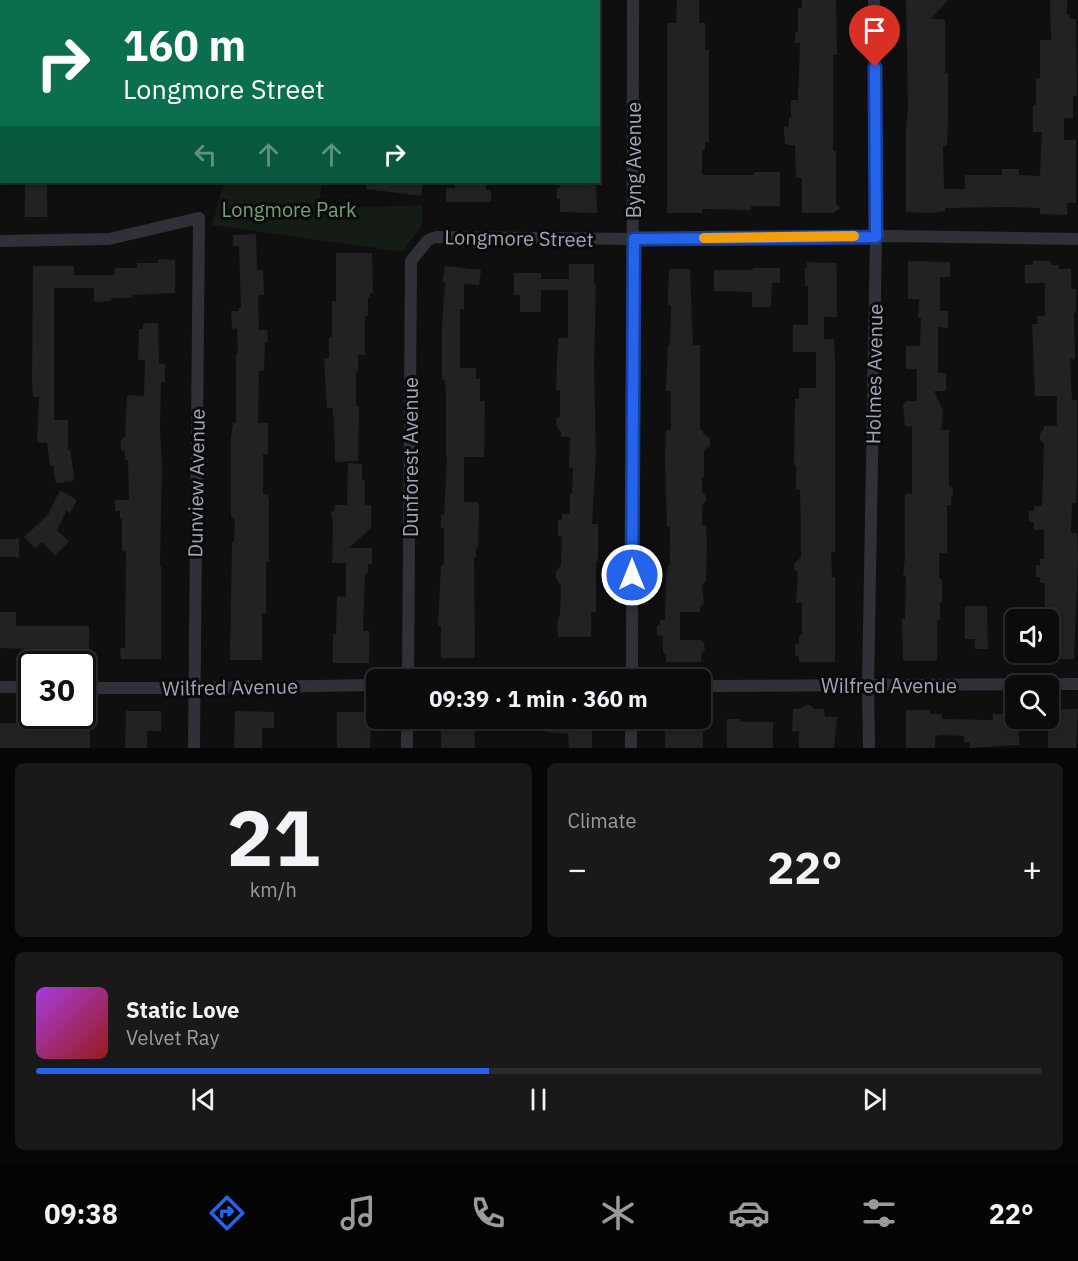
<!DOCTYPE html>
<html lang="en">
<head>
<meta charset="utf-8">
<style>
	body { margin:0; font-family:"IBM Plex Sans",sans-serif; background:#19191a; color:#f1f3f6; height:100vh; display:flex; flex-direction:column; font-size:22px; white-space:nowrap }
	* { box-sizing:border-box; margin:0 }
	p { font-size:20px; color:#9a9b9d }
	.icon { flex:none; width:33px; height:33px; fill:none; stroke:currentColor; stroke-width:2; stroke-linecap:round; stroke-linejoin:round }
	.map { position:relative; height:748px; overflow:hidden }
	.drawer { display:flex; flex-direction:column; gap:15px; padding:15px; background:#060607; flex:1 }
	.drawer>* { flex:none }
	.banner { position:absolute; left:0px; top:0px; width:600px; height:183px; box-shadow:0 3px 9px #0003,0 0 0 2px #2b2b2d; background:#0b6e4f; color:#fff; overflow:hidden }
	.fabs { position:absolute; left:1005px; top:609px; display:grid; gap:12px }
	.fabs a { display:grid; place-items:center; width:54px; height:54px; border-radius:9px; background:#0b0b0c; box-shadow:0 3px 9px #0003,0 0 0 2px #2b2b2d; font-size:30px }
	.speed { position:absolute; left:18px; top:651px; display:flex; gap:12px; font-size:30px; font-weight:700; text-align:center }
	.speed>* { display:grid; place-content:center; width:78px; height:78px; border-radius:50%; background:#0b0b0c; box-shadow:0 3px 9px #0003,0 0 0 2px #2b2b2d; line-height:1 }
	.speed .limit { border:3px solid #111; border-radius:9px; background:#fff; color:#111 }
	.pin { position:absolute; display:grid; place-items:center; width:51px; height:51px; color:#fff; margin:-62px -26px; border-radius:50% 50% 50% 0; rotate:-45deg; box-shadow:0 0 6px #0007 }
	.pin .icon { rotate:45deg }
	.me { position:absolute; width:66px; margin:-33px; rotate:0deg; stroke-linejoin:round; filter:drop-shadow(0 0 4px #0008) }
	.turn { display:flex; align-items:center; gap:21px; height:126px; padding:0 24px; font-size:27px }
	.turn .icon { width:78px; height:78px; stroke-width:2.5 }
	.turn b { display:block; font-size:42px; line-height:51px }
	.lanes { display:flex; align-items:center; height:57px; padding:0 24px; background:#0003; justify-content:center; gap:30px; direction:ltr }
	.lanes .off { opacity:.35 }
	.big { font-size:45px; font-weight:700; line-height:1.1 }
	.drawer .card { flex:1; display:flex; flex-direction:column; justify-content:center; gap:9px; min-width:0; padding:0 21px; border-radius:9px; background:#19191a }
	.drawer .dial { align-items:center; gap:0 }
	.dial b { font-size:78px; line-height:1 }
	.song { display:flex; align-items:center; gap:18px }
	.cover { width:72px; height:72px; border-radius:9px; background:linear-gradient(135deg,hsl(280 70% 55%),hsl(0 70% 35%)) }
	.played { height:6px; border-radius:3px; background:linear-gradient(90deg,#2563eb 45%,#2b2b2d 45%) }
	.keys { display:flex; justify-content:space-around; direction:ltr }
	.heat { display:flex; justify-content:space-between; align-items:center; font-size:33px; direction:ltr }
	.drawer .tiles { flex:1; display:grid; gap:15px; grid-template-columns:1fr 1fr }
	.card:last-child { grid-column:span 2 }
	.trip { position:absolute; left:366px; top:669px; width:345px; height:60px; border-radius:9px; background:#0b0b0c; box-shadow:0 3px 9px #0003,0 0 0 2px #2b2b2d; font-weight:700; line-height:60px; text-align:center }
	.menu { display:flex; height:96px; justify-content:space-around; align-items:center; background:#040405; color:#9a9b9d }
	.menu .icon { width:42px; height:42px }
	.menu .selected { color:#2563eb }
	.menu b { font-size:27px; color:#f1f3f6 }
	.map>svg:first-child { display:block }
	.green { fill:#151b15 }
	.building { fill:#222224 }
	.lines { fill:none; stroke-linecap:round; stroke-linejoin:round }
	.minor { stroke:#2f3136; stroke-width:12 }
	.route-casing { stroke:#184099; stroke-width:15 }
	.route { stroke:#2563eb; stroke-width:10 }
	.slow { stroke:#f59e0b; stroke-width:10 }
	.labels { text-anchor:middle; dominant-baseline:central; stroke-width:6; stroke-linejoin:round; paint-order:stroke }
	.street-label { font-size:20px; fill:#9ea6b3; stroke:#0a0a0b }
	.park-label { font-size:20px; fill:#73a073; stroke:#0a0a0b }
</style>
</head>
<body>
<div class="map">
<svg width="1078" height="748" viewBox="0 0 1078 748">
	<rect width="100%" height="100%" fill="#0f0f10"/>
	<polygon class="green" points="224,182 322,182 319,202 321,209 422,205 422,224 403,252 212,225"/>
	<g class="building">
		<polygon points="677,0 699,0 699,23 705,23 705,50 709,50 709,142 705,142 705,150 702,150 702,175 754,175 754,172 780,172 780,206 751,206 751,210 702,209 703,213 667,213 667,23 676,23"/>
		<polygon points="802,0 836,0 837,55 833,55 833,151 836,151 836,204 841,208 833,213 802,213 802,178 796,178 795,146 785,144 785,137 784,137 784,126 789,127 789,118 791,118 791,100 798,100 800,43 795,43 795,32 798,32 798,8 802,8"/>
		<polygon points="906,0 948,0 931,19 945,19 945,73 948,73 948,122 947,146 943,146 944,189 965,189 965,175 1002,175 1002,169 1019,169 1019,175 1040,176 1042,132 1033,132 1033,105 1036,105 1036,78 1040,78 1040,40 1051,40 1050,0 1067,0 1067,15 1070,15 1070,19 1076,19 1077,95 1073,97 1073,118 1064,118 1064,140 1076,140 1076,203 1067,203 1067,215 1040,214 1040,208 1007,207 945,208 945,211 930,213 906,212 906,128 908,109"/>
		<rect x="25" y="182" width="22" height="35"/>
		<polygon points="367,182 423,182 421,196 366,189"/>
		<polygon points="455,182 486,182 486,190 491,190 491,202 446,202 446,188 455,188"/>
		<polygon points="560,182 596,182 597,213 560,212 560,199 557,199 557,188 560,188"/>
		<polygon points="256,234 257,270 263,270 264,295 259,295 258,301 259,330 267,330 268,342 265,342 264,371 259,371 258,423 268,423 268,454 263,454 263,494 268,494 269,502 269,562 266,562 266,613 262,613 262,660 230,660 232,542 234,542 235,520 231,517 231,438 233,423 236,423 236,353 238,353 237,328 232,329 231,311 239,311 239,308 241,307 239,246 233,246 233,235"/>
		<polygon points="336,253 372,253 373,293 370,293 370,297 368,297 368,316 365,316 365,355 358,355 358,372 356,371 356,406 359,406 358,461 335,462 334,417 333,417 333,408 327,408 324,358 329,358 329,337 332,337 332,301 336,301"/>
		<polygon points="160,259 175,260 175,293 133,295 131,298 112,298 111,301 96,302 94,301 94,288 54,288 54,420 68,420 68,450 70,449 74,476 73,481 56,483 53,466 50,466 47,443 37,442 39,397 33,397 32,381 33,266 74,266 74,275 115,275 115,268 137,268 137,263 158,263 158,260"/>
		<polygon points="908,261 950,262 950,277 940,277 940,311 948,311 948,328 938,327 938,373 946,373 946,391 934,391 943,410 941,430 949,430 949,486 953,489 953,495 951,497 951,505 947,505 947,553 939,553 939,579 942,579 942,602 940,602 940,620 937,620 937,661 903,661 902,619 905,619 906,576 903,576 905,557 905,494 912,494 912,426 905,426 903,405 907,401 917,401 917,369 906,369 906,346 920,346 921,318 918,318 919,299 908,299"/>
		<polygon points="1033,261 1051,261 1051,265 1059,265 1059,269 1071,269 1071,289 1076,289 1076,313 1074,313 1075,359 1070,359 1072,400 1077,400 1077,476 1076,503 1072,503 1071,533 1077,533 1078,558 1074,659 1048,659 1048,620 1045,620 1045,583 1040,583 1040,577 1036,577 1036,565 1040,565 1040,559 1044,559 1044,530 1034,530 1034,522 1029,522 1029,511 1034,511 1034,506 1042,506 1044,444 1040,440 1040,434 1044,429 1044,426 1057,426 1057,396 1035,396 1032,324 1038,324 1037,316 1045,316 1045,283 1025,283 1025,265 1033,265"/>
		<polygon points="807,262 836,263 837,274 837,317 824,317 824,339 834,339 835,359 835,552 831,552 832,577 835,577 835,662 799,662 799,656 795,656 795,644 799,644 799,635 802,635 802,603 796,603 798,573 794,569 794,564 801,557 801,533 800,490 796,490 796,465 794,465 795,399 799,399 799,388 816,388 816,352 793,352 793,325 808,325 808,286 805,286 805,268 807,268"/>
		<polygon points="569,264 594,264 594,285 596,285 594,365 596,456 592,524 598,524 598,561 596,561 596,612 591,612 591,637 558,637 557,623 560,615 561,586 556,578 556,572 561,565 562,536 558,536 558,520 562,520 562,514 570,514 570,494 572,494 573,468 569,468 570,437 561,437 561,432 557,427 556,419 560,416 560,390 556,390 558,338 568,338 568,290 541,290 541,312 520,312 520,295 514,295 514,273 541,273 541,279 569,279"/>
		<polygon points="445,266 481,270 479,285 464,284 464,309 460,309 460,368 476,368 476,379 480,379 480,401 485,401 484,457 464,457 464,502 478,502 479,510 478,547 476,548 476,558 474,558 475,658 441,658 441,626 438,626 441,565 444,565 444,528 441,528 441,515 444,515 447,457 446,457 446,394 445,380 442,380 442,326 445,282 442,282"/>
		<polygon points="753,268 780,268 780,283 772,283 771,307 752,307 752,292 714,291 714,270 753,270"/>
		<polygon points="669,269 690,269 693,345 700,345 700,430 703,430 703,433 710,439 710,446 704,451 704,477 702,477 702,492 706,496 706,501 702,505 702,525 706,525 707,544 706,581 702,585 704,603 700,607 700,612 680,612 680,640 701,640 704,643 705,650 701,654 701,662 666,662 666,654 663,653 663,636 657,635 657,625 660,625 660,620 665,620 666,577 668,565 670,565 670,527 667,527 665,458 666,430 671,430 671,391 666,391 668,345 670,345 671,305 668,305 668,289"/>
		<polygon points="143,323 158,323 159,364 165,364 165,382 161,382 160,430 162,466 160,566 161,566 161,659 121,659 120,648 125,648 126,552 122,551 122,519 120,519 120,511 115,511 115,500 129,500 128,460 125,460 125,452 121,449 121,440 125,436 127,395 144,396 145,360 138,360 139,329 143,329"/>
		<polygon points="348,463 362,464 362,480 365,480 365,505 371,505 371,528 349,548 372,548 372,564 368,564 368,573 365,573 363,631 369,631 369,663 333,663 333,634 336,634 337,596 346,597 346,563 332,563 333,523 331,513 335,509 335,505 347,505"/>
		<polygon points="60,490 77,500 70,513 66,511 57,530 69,542 55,555 42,542 35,548 24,537 48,515"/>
		<rect x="0" y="539" width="19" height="18"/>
		<polygon points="965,606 987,606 988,649 975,649 975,639 965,639"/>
		<polygon points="0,612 16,612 16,626 89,626 89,650 24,650 24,649 0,648"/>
		<polygon points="806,705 810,705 814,709 824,709 825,717 837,717 834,748 799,748 799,731 792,731 793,709 800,709"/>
		<polygon points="1078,709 1076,748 1048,748 1048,710"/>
		<polygon points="906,710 930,710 930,714 942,714 942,719 993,720 993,714 1008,714 1008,720 1019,720 1019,745 970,748 970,742 964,742 964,736 941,735 935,736 935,748 906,748"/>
		<polygon points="126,711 161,711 161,731 147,731 147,748 125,748"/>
		<polygon points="235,711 274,712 274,728 262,728 262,748 234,748"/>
		<polygon points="337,712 371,712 370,748 337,748"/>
		<polygon points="72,718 90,718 90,748 0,748 0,723 29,723 30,720 72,720"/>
		<polygon points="441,718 474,718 475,748 441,748"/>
		<polygon points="546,718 592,718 592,748 569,748 568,734 546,732"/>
		<polygon points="665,718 706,718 706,730 703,730 703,748 665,748"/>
		<polygon points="727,719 740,719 740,722 773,722 773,748 727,748"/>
	</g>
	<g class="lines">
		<g class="minor">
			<polyline points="0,241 109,239 199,218 194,748"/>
			<polyline points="408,680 411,261 428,240 436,237 634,239 892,236 1078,239"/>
			<polyline points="632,680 633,0"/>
			<polyline points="700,686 1078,684"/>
			<polyline points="0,687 32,687"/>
			<polyline points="82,688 194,688 376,685"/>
			<polyline points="407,718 407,748"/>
			<polyline points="631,748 631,718"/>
			<polyline points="869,748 868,686 876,237 874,0"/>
		</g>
	</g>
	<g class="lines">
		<g class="route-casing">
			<polyline id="route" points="632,575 634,239 876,237 875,67"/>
		</g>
		<use href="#route" class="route"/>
		<polyline class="slow" points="704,238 854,236"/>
	</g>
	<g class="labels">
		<g class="street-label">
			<text transform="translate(633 160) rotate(-90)">Byng Avenue</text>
			<text transform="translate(519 238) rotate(1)">Longmore Street</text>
			<text transform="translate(874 374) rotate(-89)">Holmes Avenue</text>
			<text transform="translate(410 457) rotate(-90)">Dunforest Avenue</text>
			<text transform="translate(196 483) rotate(-89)">Dunview Avenue</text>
			<text x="889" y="685">Wilfred Avenue</text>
			<text transform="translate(230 687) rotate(-1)">Wilfred Avenue</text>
		</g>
		<g class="park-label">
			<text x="289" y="209">Longmore Park</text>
		</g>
	</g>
</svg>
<div class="fabs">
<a><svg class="icon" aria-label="sound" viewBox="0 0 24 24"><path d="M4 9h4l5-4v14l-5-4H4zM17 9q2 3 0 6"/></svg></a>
<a><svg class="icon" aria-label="search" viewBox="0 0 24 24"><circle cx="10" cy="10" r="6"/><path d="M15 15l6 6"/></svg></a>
</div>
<div class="speed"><div class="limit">30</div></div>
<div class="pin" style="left:875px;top:67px;background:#d93025"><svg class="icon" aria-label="arrive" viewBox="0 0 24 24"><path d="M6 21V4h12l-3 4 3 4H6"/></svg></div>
<svg class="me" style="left:632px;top:575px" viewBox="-20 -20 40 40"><circle r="17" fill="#2563eb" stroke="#fff" stroke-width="3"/><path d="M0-11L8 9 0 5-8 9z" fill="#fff"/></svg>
<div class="trip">09:39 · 1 min · 360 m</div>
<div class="banner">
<div class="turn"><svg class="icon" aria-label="right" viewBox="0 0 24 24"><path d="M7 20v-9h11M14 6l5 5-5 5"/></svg><div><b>160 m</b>Longmore Street</div></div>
<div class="lanes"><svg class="icon off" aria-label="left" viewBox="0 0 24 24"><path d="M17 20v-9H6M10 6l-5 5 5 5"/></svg><svg class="icon off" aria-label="ahead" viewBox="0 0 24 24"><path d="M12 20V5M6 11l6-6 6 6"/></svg><svg class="icon off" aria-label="ahead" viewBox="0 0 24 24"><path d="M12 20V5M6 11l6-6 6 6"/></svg><svg class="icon" aria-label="right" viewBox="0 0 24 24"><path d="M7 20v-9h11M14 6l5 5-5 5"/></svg></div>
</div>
</div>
<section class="drawer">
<div class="tiles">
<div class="card dial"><b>21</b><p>km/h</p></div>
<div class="card"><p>Climate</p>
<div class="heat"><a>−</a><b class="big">22°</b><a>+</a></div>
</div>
<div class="card">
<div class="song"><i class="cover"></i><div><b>Static Love</b><p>Velvet Ray</p></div></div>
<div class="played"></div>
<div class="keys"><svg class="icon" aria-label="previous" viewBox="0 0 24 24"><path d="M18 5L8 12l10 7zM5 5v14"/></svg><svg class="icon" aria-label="pause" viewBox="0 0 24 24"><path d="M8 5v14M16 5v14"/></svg><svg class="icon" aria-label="next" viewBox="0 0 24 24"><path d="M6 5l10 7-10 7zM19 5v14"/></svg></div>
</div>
</div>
</section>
<nav class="menu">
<b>09:38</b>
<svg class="icon selected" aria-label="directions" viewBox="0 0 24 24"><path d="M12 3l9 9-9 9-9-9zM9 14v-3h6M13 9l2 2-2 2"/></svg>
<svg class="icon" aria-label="music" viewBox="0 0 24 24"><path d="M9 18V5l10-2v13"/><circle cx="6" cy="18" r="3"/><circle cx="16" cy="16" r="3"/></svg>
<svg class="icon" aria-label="phone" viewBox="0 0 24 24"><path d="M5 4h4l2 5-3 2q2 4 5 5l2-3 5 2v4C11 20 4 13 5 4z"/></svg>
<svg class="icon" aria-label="climate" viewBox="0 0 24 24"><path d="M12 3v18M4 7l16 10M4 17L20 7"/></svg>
<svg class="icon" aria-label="car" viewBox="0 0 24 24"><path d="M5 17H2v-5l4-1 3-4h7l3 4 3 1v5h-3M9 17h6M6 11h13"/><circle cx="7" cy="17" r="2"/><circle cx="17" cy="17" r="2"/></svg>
<svg class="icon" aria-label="filters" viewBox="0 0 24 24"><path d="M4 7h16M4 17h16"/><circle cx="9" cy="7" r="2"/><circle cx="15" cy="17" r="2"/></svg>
<b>22°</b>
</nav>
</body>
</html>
